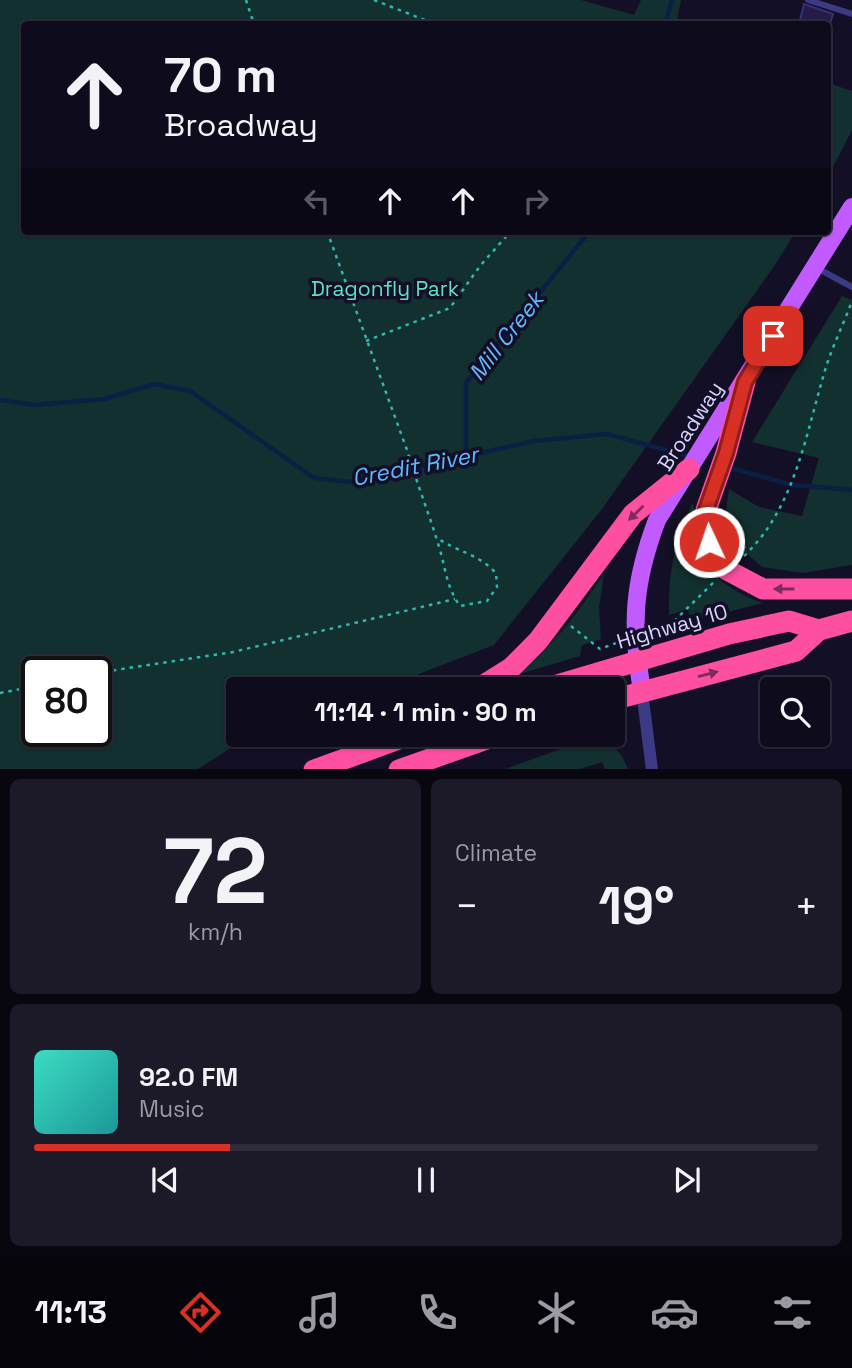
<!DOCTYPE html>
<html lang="en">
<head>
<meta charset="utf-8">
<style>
	body { margin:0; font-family:"Space Grotesk",sans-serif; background:#1c1929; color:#f1f3f6; height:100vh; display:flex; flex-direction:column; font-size:26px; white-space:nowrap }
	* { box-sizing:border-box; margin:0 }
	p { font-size:23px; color:#9b9ba3 }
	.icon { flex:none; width:38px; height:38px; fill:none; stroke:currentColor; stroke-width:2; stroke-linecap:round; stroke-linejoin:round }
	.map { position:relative; height:769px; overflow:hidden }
	.panel { display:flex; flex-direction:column; gap:10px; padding:10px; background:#08060f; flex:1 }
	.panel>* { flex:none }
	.top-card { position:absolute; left:21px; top:21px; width:810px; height:214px; border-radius:7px; box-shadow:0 2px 5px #0004,0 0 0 2px #2e2b3b; background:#0e0b1c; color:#f1f3f6; overflow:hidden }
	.fabs { position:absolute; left:760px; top:677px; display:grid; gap:14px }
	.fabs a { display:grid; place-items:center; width:70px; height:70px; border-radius:7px; background:#0e0b1c; box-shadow:0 2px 5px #0004,0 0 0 2px #2e2b3b; font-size:35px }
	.speed { position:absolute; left:21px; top:656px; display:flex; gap:14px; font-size:35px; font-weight:700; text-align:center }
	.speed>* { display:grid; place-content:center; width:91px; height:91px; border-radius:50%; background:#0e0b1c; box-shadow:0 2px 5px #0004,0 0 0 2px #2e2b3b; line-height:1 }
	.speed .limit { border:4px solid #111; border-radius:10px; background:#fff; color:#111 }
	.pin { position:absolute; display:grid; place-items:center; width:60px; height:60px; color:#fff; margin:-30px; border-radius:14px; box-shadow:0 4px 10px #0006 }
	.me { position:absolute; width:77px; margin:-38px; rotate:357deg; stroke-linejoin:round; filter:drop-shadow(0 0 5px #0008) }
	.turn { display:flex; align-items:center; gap:24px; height:147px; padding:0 28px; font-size:32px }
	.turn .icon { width:91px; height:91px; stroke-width:2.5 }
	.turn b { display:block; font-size:49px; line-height:60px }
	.lanes { display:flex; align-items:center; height:66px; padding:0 28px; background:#0003; justify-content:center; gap:35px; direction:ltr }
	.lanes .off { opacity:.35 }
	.big { font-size:52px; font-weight:700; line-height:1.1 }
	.panel .card { flex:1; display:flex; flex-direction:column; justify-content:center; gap:10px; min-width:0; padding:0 24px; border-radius:10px; background:#1c1929 }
	.panel .dial { align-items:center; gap:0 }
	.dial b { font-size:91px; line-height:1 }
	.song { display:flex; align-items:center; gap:21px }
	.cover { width:84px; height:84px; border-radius:10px; background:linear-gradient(135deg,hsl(170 70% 55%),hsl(180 70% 35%)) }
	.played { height:7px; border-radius:4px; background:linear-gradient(90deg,#d93025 25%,#2e2b3b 25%) }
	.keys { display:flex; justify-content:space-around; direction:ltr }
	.heat { display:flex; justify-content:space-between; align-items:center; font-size:38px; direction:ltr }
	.panel .tiles { flex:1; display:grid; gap:10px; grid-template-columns:1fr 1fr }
	.card:last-child { grid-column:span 2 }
	.trip { position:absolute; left:226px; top:677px; width:399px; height:70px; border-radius:7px; background:#0e0b1c; box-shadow:0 2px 5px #0004,0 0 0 2px #2e2b3b; font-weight:700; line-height:70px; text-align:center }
	.menu { display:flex; height:112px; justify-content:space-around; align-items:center; background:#06040b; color:#9b9ba3 }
	.menu .icon { width:49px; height:49px }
	.menu .active { color:#d93025 }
	.menu b { font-size:32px; color:#f1f3f6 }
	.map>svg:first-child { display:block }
	.green { fill:#12302f; fill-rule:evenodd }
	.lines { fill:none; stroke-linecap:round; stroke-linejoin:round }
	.stream { stroke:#0a1f44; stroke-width:4.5 }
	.building { fill:#241b47; stroke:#3b2d73; stroke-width:2 }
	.path { stroke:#2fb8b0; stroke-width:2.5; stroke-dasharray:3.5 5; stroke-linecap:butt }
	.lane { stroke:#3d3a85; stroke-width:6 }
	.street { stroke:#3d3a85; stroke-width:12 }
	.primary { stroke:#c25bff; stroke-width:18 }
	.highway { stroke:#ff4fa3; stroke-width:21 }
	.oneway { fill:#7d2c5e }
	.route-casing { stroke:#8d1f18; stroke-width:18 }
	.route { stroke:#d93025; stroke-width:12 }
	.labels { text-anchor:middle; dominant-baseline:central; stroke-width:7; stroke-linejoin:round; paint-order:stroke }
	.park-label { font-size:21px; fill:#5fe0c0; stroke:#130f26 }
	.street-label { font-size:21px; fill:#d9d4ff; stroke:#130f26 }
	.water-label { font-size:23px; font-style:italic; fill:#62b6ff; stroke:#130f26 }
</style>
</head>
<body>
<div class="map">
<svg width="852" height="770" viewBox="0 0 852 770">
	<rect width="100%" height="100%" fill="#130f26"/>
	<g class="green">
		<path d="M0,0H581L634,15L641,0H681L676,24H24V231H796L775,265L602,509L494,645L380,689L238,690V735H259L242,741L198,769H0ZM37,672H96V732H37Z"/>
		<polygon points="828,83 852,91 852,130 828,177"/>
		<polygon points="842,296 852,300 852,565 803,573 762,567 737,545 725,517 729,489 759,507 802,516 819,458 752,442"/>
		<path d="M692,503C697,511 693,525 694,535C698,570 733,593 763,603L690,622L688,609L669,615C668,570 675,545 692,503Z"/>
		<path d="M604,574L599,608L601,639L582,645L580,656L516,675C553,648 578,612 604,574Z"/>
		<polygon points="586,740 609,741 622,756 628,769 605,769 602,762 580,769 505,769"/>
	</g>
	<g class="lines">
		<g class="stream">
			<polyline points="665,24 672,0"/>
			<polyline points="0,400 34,405 105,399 154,384 190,391 314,478 350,482 534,441 607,434 692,457"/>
			<polyline points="466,457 466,383 590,231"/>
			<polyline points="727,467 793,485 852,490"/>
		</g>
	</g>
	<polygon class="building" points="804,4 833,14 830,24 799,24"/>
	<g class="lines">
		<g class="path">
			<polyline points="246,0 254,24"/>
			<polyline points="374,0 435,24"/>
			<path d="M327,231L407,450C417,484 430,516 440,550C446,571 447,588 460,606L487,601L497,587L496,573C476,552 458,553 436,537"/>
			<polyline points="366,341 450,308 480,266 511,231"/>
			<path d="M744,556C796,507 806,432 826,367C833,345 844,323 852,301"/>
			<polyline points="571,626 600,649 619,642"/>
			<polyline points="662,633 715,581"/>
			<polyline points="96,673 233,652 455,599"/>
			<polyline points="0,693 37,686"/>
		</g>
		<g class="lane">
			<polyline points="808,0 852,14"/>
			<polyline points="817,268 852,287"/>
		</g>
		<polyline class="street" points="642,691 652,770"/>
		<path class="primary" d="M642,691C631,626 633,583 657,520L852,207"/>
		<g class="highway">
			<polyline points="745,382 726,453 706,510 709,542 727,570 763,589 852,589"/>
			<polyline points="476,690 511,668 538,641 633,514 689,469"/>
			<polyline points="540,690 729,634 789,621 819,630 852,621"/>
			<polyline points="612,700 796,651 819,630"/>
			<polyline points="314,770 410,735"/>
			<polyline points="399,770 498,735"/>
		</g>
	</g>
	<defs><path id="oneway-solid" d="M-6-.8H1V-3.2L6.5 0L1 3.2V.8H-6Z" transform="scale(1.75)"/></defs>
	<g class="oneway">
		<use href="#oneway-solid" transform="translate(636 513) rotate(136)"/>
		<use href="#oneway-solid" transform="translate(784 589) rotate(-180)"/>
		<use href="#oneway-solid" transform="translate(708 674) rotate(-14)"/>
	</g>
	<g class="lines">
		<g class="route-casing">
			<polyline id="route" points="709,542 706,510 726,453 745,382 773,336"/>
		</g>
		<use href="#route" class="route"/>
	</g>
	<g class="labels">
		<g class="park-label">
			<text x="385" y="288">Dragonfly Park</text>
		</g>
		<g class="street-label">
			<text transform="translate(690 426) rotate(-57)">Broadway</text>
			<text transform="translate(672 626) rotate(-16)">Highway 10</text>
		</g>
		<g class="water-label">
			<text transform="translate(506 336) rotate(-52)">Mill Creek</text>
			<text transform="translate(415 466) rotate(-11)">Credit River</text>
		</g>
	</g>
</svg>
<div class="fabs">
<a><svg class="icon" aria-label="search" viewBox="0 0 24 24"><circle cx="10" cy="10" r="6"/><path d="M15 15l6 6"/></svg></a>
</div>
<div class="speed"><div class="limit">80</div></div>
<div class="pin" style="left:773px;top:336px;background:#d93025"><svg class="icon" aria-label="arrive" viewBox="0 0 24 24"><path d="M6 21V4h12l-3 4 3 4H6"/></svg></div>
<svg class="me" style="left:709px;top:542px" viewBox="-20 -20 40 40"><circle r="17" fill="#d93025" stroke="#fff" stroke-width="3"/><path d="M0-11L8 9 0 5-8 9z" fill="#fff"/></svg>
<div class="trip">11:14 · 1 min · 90 m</div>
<div class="top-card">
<div class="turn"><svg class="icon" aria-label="ahead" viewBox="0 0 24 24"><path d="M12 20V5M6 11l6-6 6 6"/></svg><div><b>70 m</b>Broadway</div></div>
<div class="lanes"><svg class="icon off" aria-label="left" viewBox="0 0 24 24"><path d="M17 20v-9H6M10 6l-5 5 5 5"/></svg><svg class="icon" aria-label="ahead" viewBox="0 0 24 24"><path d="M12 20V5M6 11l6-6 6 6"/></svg><svg class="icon" aria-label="ahead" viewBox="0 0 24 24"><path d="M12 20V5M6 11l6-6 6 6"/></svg><svg class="icon off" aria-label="right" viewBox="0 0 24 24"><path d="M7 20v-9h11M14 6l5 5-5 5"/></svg></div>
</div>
</div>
<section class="panel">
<div class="tiles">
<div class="card dial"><b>72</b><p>km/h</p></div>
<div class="card"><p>Climate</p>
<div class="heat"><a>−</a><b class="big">19°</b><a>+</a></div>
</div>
<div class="card">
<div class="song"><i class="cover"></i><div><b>92.0 FM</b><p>Music</p></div></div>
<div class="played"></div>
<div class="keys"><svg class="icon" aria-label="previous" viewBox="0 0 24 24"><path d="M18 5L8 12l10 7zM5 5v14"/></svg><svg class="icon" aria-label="pause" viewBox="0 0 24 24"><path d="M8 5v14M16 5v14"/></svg><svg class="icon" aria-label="next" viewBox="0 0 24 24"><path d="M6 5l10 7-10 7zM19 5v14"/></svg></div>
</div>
</div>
</section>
<nav class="menu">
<b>11:13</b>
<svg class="icon active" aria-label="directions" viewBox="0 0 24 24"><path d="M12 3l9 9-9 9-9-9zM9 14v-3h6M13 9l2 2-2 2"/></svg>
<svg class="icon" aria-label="music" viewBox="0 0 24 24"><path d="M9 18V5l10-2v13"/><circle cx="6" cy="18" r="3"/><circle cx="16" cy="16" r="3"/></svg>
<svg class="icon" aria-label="phone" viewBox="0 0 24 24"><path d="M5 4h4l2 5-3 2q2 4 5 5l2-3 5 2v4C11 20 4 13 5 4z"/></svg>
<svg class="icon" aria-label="climate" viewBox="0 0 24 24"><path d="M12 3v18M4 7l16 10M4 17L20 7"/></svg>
<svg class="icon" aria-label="car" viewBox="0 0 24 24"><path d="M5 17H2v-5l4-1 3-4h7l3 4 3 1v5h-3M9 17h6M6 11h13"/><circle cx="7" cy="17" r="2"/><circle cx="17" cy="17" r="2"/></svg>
<svg class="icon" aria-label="filters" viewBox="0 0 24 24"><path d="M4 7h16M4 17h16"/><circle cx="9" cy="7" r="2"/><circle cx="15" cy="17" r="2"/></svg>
</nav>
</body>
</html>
